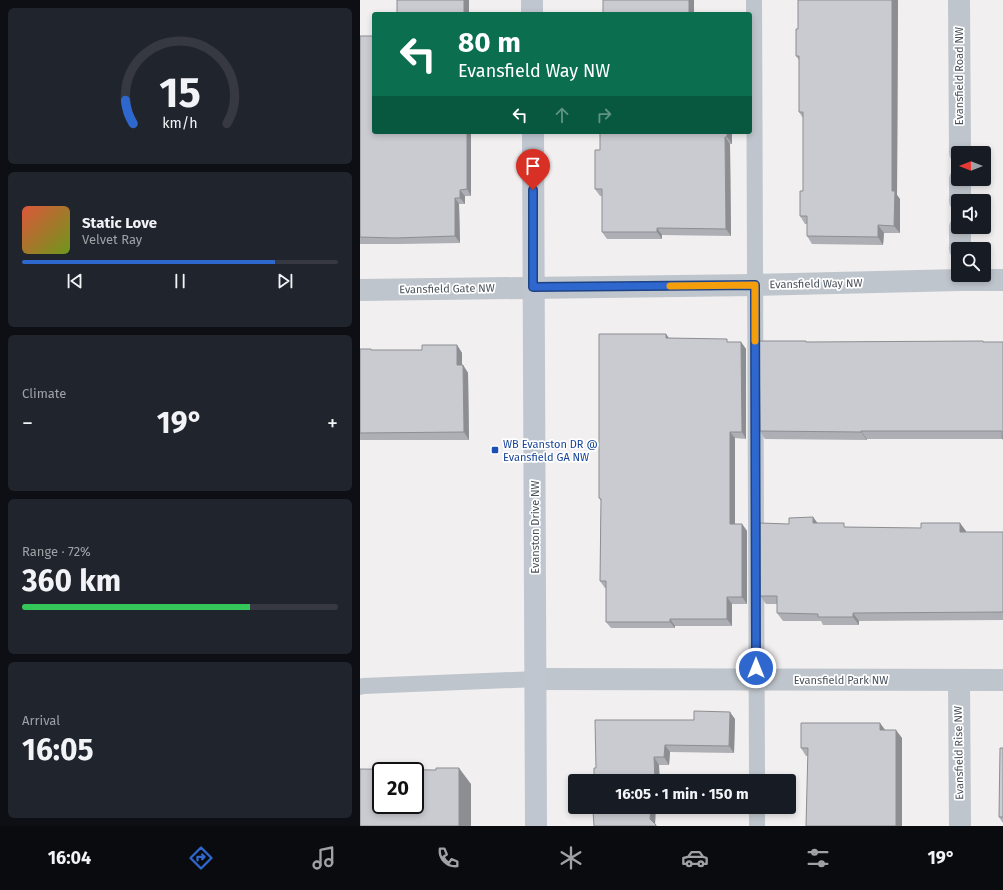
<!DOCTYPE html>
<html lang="en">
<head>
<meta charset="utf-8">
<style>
	body { margin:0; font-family:"Fira Sans",sans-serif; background:#20242c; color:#f1f3f6; height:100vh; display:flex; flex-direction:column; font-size:15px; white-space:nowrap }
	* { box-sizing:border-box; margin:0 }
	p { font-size:13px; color:#9ea1a6 }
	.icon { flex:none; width:22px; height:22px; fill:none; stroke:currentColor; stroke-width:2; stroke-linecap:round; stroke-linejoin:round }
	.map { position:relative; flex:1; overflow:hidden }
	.sheet { display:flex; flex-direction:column; gap:8px; padding:8px; background:#0d0f14; width:360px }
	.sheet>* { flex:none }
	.hud { position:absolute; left:12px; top:12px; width:380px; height:122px; border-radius:4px; box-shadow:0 2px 6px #0003; background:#0b6e4f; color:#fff; overflow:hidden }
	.needle { width:26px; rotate:270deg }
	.buttons { position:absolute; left:591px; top:146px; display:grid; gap:8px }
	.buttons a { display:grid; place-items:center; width:40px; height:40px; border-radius:4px; background:#171b24; box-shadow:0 2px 6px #0003; font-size:20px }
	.speed { position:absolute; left:12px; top:762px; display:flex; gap:8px; font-size:20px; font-weight:700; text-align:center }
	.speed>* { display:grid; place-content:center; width:52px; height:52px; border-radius:50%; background:#171b24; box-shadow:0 2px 6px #0003; line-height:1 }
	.speed .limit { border:2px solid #111; border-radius:6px; background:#fff; color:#111 }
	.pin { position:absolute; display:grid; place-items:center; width:34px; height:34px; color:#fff; margin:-41px -17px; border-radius:50% 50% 50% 0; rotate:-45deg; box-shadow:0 0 4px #0007 }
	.pin .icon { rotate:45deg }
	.me { position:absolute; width:44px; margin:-22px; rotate:0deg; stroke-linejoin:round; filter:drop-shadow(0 0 3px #0008) }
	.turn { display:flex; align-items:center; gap:14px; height:84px; padding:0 20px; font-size:18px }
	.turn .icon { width:52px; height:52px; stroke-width:2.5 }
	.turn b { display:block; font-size:28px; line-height:34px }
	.lanes { display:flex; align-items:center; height:38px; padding:0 20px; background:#0003; justify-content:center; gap:20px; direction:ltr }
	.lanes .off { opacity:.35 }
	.big { font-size:30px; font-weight:700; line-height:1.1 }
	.sheet .card { flex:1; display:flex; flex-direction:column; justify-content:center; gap:6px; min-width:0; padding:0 14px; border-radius:6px; background:#20242c }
	.sheet .dial { align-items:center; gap:0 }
	.dial svg { height:104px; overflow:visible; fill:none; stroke:#363941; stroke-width:7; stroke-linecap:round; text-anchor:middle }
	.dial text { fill:#f1f3f6; stroke:none }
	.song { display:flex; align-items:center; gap:12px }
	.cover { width:48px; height:48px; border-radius:6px; background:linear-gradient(135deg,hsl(10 70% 55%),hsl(80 70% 35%)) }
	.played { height:4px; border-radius:2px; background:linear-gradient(90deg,#2e67cd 80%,#363941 80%) }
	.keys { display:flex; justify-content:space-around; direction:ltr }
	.heat { display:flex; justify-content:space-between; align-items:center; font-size:22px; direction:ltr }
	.charge { height:6px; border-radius:3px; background:linear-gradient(90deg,#34c759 72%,#363941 0) }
	.trip { position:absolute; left:208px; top:774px; width:228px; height:40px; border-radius:4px; background:#171b24; box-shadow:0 2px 6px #0003; font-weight:700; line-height:40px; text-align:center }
	.dock { display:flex; height:64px; justify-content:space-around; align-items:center; background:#090b0e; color:#9ea1a6 }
	.dock .icon { width:28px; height:28px }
	.dock .active { color:#2e67cd }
	.dock b { font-size:18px; color:#f1f3f6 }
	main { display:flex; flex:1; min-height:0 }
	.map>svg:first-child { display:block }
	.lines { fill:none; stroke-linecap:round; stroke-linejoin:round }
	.lane { stroke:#bfc5cc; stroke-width:16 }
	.street { stroke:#bfc5cc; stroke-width:22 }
	.secondary { stroke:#bfc6d0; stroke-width:22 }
	.wall { fill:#adafb4 }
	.shaded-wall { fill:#8d8e92 }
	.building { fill:#c9cbd1; stroke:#8d8e92; fill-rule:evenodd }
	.route-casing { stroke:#1e4385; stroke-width:10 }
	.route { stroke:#2e67cd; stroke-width:7 }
	.slow { stroke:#f59e0b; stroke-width:7 }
	.transit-dot { fill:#1a4fb4; stroke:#fff; stroke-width:1.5 }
	.labels { text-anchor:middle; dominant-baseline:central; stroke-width:3.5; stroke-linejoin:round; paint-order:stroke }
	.street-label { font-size:11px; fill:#49515a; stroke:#fff }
	.transit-label { font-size:11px; fill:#164399; stroke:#fff; text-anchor:start }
</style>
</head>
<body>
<main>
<section class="sheet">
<div class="card dial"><svg viewBox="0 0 100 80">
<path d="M14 69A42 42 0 1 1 86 69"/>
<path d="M14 69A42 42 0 0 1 8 51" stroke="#2e67cd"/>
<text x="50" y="56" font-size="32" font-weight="700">15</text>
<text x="50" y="72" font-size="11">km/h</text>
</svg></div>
<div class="card">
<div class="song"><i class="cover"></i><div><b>Static Love</b><p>Velvet Ray</p></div></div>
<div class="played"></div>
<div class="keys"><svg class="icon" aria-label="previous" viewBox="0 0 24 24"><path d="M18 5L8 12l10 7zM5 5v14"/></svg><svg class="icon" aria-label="pause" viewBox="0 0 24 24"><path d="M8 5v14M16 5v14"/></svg><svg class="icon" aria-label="next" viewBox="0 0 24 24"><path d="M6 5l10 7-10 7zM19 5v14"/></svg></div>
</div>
<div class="card"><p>Climate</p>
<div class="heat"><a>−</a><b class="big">19°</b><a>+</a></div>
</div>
<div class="card"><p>Range · 72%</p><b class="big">360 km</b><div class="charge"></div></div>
<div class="card"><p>Arrival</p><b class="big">16:05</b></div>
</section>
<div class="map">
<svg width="643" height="826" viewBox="0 0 643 826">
	<rect width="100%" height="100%" fill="#f1efef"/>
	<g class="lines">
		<g class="lane">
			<polyline points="394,0 397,781"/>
			<polyline points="0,687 3,686 176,679"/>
			<polyline points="397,807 397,826"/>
		</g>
		<g class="street">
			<polyline points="599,0 600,153"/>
			<polyline points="600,179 600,201"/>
			<polyline points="600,227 600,249"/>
			<polyline points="0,290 395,285 600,280 643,280"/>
			<polyline points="176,679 643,680"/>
			<polyline points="599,680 600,826"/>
		</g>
		<g class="secondary">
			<polyline points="172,0 172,14"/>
			<polyline points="173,132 176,826"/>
		</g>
	</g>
	<g class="wall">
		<polygon points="438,0 538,0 537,195 540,199 540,233 524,233 523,245 452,244 447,236 447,224 445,224 440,216 443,191 443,118 439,112 439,60 436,56 438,29"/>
		<polygon points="0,36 111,132 111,196 105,196 105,204 99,204 100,243 40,244 0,244"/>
		<polygon points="372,132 372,144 370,144 371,236 302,235 302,239 247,239 242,232 242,196 240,196 235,189 240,150"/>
		<polygon points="306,334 309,338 369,342 381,342 386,349 386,439 375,438 375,524 382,524 387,531 387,604 372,604 372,626 315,626 315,628 251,628 246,622 246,588 245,588 240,581 241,501 239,498"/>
		<polygon points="447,342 643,342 643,440 642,439 507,439 507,440 405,439 400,431"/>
		<polygon points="97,345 102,353 102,365 103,365 108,373 109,440 0,440 0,349 12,350 62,350"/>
		<polygon points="453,517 457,523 486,527 606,531 606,532 643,532 643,620 499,621 499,625 463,625 461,621 423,621 417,613 417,604 406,604 400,596 429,524"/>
		<polygon points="375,719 374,753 310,752 309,765 299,765 236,768 334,720"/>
		<polygon points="525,730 542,738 542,826 446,826 448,756 446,756 441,748"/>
		<polygon points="643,748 643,823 639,817"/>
	</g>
	<g class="shaded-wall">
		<rect x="104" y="0" width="5" height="14"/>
		<rect x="329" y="0" width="5" height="14"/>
		<polygon points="532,0 538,0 537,195 540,199 540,233 534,226 532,191"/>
		<polygon points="107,132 111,132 111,196 107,189"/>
		<polygon points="367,132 372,132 372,144 367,137"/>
		<polygon points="365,137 370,144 371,236 366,229"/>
		<polygon points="100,190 105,196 105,204 100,198"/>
		<polygon points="95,198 99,204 100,243 95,236"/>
		<polygon points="518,225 524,233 523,245 518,237"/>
		<polygon points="297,228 302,235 302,239 297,232"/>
		<polygon points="306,334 310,340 306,338"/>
		<polygon points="381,342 386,349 386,439 382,432"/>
		<polygon points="97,345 102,353 102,373 97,365"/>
		<polygon points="103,365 108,373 109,440 104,432"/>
		<polygon points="501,431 507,439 507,440 501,432"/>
		<polygon points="370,432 375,438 375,530 370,524"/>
		<polygon points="453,517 459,525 453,523"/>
		<polygon points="600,523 606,531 606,539 600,532"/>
		<polygon points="382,524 387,531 387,604 382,597"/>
		<polygon points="367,597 372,604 372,626 367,619"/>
		<polygon points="493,613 499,621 499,625 493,617"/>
		<polygon points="310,619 315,626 315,628 310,622"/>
		<polygon points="370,712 375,719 374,753 369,746"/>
		<polygon points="520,723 526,731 520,730"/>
		<polygon points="536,730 542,738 542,826 536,826"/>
		<polygon points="305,745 310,752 309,765 304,757"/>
		<polygon points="294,757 299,765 300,781 295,781"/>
		<polygon points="99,768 111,784 111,826 99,826"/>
		<polygon points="291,807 296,807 295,826 290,819"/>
	</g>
	<g class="building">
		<rect x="37" y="0" width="67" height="14"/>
		<rect x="243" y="0" width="86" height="14"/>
		<polygon points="438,0 532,0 532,191 535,191 534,226 518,225 518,237 447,236 447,216 440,216 440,191 443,191 443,112 439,112 439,56 436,56 436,29 438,29"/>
		<polygon points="0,36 14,36 14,132 107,132 107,189 100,190 100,198 95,198 95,236 35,238 0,237"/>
		<polygon points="240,132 367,132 367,137 365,137 366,229 297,228 297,232 242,232 242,189 235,189 235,150 240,150"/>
		<polygon points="239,334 306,334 306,338 367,339 367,342 381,342 382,432 370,432 370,524 382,524 382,597 367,597 367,619 310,619 310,622 246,622 246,581 240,581 241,499 239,498"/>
		<polygon points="399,341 446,341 446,342 623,341 623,342 643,342 643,438 642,438 642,431 501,431 501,432 400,431"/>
		<polygon points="62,345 97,345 97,365 103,365 104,432 0,433 0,349 11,349 11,350 62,350"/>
		<polygon points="453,517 453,523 484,523 484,527 561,528 561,523 600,523 600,532 643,532 643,612 493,613 493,617 458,617 458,614 417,613 417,596 400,596 400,523 429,524 429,518"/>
		<polygon points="334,711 370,712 369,746 305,745 304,757 294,757 295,781 234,781 234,768 236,768 235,720 334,720"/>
		<polygon points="441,723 520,723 520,730 536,730 536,826 446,826 448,748 441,748"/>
		<polygon points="640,748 643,748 643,817 639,817"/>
		<path d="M76,768H99V826H0V769L76,770ZM21,771H55V805H21Z"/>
		<polygon points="235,807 291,807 290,819 296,825 296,826 234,826 233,811 235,811"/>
	</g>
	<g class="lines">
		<g class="route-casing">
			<polyline id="route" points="173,190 173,287 395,285 396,668"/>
		</g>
		<use href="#route" class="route"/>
		<polyline class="slow" points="310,286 395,285 395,341"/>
	</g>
	<rect class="transit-dot" x="131" y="446" width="8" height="8" rx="2"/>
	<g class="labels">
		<g class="street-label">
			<text transform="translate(599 76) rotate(-90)">Evansfield Road NW</text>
			<text transform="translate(456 284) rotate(-1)">Evansfield Way NW</text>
			<text transform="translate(87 289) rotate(-1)">Evansfield Gate NW</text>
			<text transform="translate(175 527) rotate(-90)">Evanston Drive NW</text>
			<text x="481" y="680">Evansfield Park NW</text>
			<text transform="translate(599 753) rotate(-91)">Evansfield Rise NW</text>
		</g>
		<g class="transit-label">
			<text x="143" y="444">WB Evanston DR @<tspan x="143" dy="13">Evansfield GA NW</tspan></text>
		</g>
	</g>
</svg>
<div class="buttons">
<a><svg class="needle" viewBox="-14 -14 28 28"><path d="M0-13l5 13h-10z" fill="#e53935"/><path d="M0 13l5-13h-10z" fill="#9ea1a6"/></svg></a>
<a><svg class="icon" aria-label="sound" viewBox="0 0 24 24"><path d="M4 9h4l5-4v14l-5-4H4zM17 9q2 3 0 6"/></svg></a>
<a><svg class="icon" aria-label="search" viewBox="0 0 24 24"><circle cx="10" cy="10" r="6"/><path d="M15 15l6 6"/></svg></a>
</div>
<div class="speed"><div class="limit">20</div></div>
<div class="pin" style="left:173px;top:190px;background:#d93025"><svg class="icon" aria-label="arrive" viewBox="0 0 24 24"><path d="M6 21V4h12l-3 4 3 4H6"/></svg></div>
<svg class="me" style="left:396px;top:668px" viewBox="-20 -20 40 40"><circle r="17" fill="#2e67cd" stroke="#fff" stroke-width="3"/><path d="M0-11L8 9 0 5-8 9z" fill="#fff"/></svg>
<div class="trip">16:05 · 1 min · 150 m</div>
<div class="hud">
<div class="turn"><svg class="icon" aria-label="left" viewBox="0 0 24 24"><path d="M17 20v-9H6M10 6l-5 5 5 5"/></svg><div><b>80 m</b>Evansfield Way NW</div></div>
<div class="lanes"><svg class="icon" aria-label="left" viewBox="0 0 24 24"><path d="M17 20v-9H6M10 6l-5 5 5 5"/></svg><svg class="icon off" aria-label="ahead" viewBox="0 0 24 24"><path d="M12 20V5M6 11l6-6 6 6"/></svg><svg class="icon off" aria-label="right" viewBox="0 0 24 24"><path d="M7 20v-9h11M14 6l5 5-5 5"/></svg></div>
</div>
</div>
</main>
<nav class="dock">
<b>16:04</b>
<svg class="icon active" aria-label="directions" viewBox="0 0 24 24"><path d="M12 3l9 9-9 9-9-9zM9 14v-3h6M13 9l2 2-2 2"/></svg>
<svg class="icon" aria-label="music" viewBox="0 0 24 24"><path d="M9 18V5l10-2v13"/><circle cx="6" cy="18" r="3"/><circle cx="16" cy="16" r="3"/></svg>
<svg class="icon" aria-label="phone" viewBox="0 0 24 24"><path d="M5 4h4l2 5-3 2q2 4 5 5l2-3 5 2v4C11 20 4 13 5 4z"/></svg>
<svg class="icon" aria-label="climate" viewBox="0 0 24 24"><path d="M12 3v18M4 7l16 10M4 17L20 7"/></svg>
<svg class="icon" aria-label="car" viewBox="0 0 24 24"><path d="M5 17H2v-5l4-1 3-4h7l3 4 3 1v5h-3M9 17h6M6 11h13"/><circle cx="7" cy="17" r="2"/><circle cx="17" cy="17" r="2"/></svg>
<svg class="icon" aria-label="filters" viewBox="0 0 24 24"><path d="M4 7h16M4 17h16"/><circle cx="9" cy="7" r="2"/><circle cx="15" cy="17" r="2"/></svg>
<b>19°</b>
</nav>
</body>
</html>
